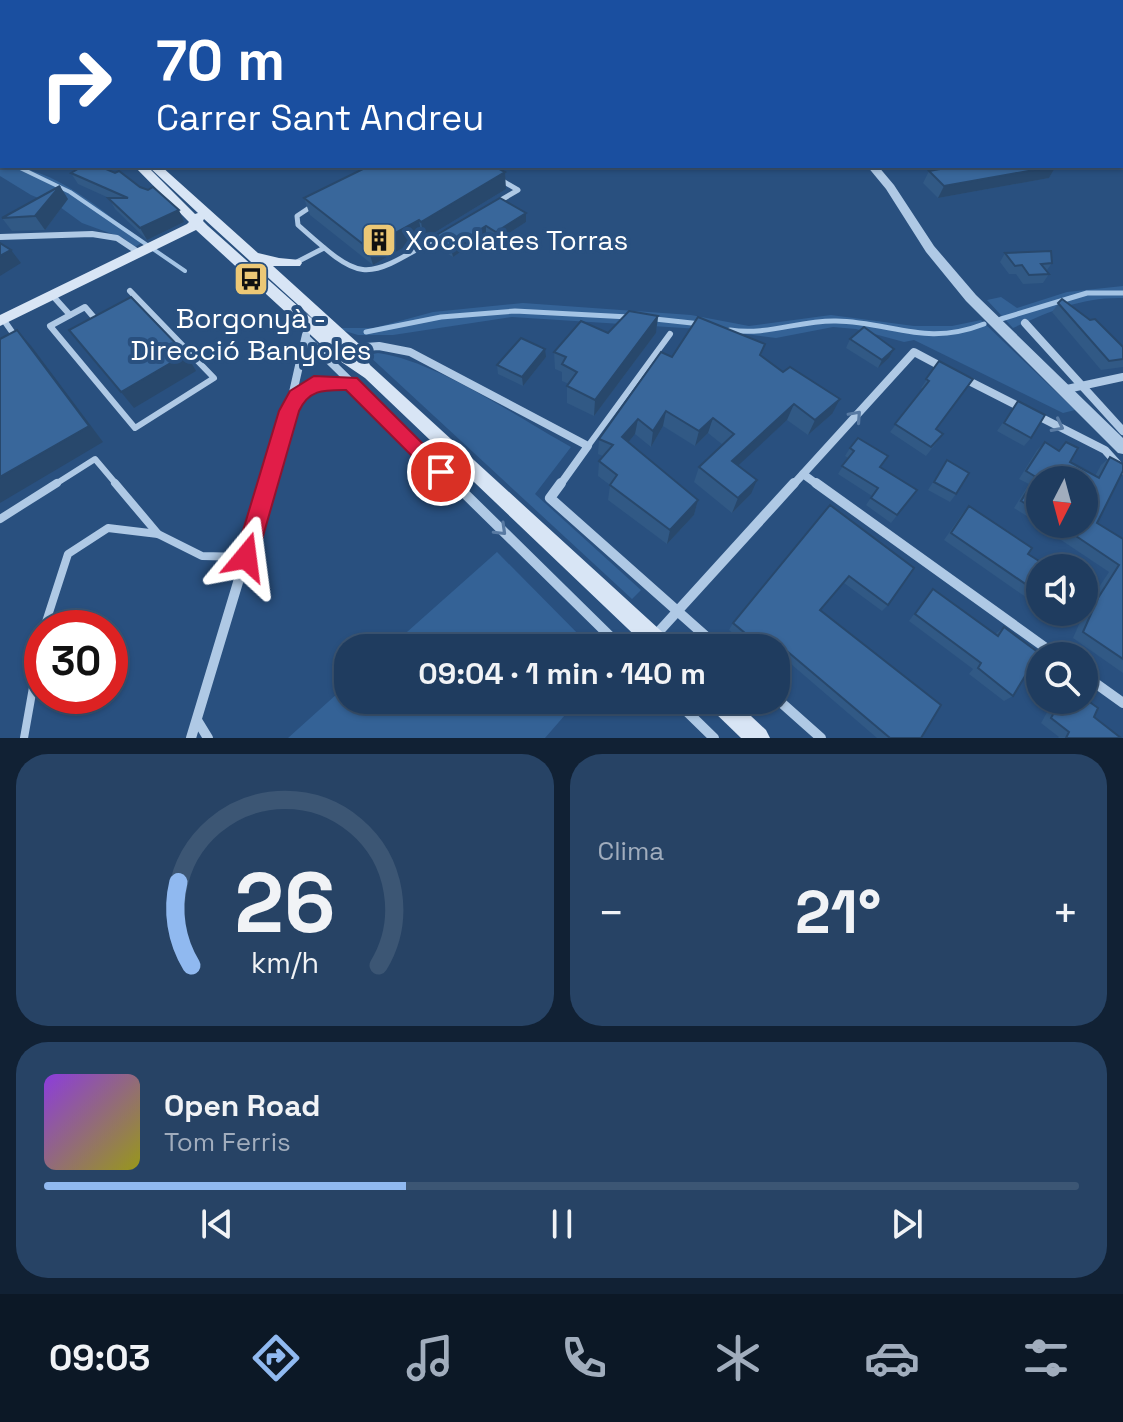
<!DOCTYPE html>
<html lang="es">
<head>
<meta charset="utf-8">
<style>
	body { margin:0; font-family:"Space Grotesk",sans-serif; background:#274365; color:#f1f3f6; height:100vh; display:flex; flex-direction:column; font-size:30px; white-space:nowrap }
	* { box-sizing:border-box; margin:0 }
	p { font-size:26px; color:#a1adbd }
	.icon { flex:none; width:44px; height:44px; fill:none; stroke:currentColor; stroke-width:2; stroke-linecap:round; stroke-linejoin:round }
	.map { position:relative; height:738px; overflow:hidden }
	.details { display:flex; flex-direction:column; gap:16px; padding:16px; background:#112134; flex:1 }
	.details>* { flex:none }
	.banner { position:absolute; left:0px; top:0px; width:1124px; height:168px; box-shadow:0 2px 6px #0004,0 0 0 2px #3c5674; background:#1a4fa0; color:#fff; overflow:hidden }
	.needle { width:52px; rotate:186deg }
	.buttons { position:absolute; left:1026px; top:466px; display:grid; gap:16px }
	.buttons a { display:grid; place-items:center; width:72px; height:72px; border-radius:50%; background:#1f3c5f; box-shadow:0 2px 6px #0004,0 0 0 2px #3c5674; font-size:40px }
	.speed { position:absolute; left:24px; top:610px; display:flex; gap:16px; font-size:40px; font-weight:700; text-align:center }
	.speed>* { display:grid; place-content:center; width:104px; height:104px; border-radius:50%; background:#1f3c5f; box-shadow:0 2px 6px #0004,0 0 0 2px #3c5674; line-height:1 }
	.speed .limit { border:12px solid #d22; background:#fff; color:#111 }
	.pin { position:absolute; display:grid; place-items:center; width:68px; height:68px; color:#fff; margin:-34px; border:4px solid #fff; border-radius:50%; box-shadow:0 2px 8px #0007 }
	.me { position:absolute; width:88px; margin:-44px; rotate:16deg; stroke-linejoin:round; filter:drop-shadow(0 0 6px #0008) }
	.turn { display:flex; align-items:center; gap:28px; height:168px; padding:0 24px; font-size:36px }
	.turn .icon { width:104px; height:104px; stroke-width:2.5 }
	.turn b { display:block; font-size:56px; line-height:68px }
	.big { font-size:60px; font-weight:800; line-height:1.1 }
	.details .tile { flex:1; display:flex; flex-direction:column; justify-content:center; gap:12px; min-width:0; padding:0 28px; border-radius:32px; background:#274365 }
	.details .dial { align-items:center; gap:0 }
	.dial svg { height:208px; overflow:visible; fill:none; stroke:#3c5674; stroke-width:7; stroke-linecap:round; text-anchor:middle }
	.dial text { fill:#f1f3f6; stroke:none }
	.song { display:flex; align-items:center; gap:24px }
	.cover { width:96px; height:96px; border-radius:12px; background:linear-gradient(135deg,hsl(270 70% 55%),hsl(60 70% 35%)) }
	.played { height:8px; border-radius:4px; background:linear-gradient(90deg,#90b9f0 35%,#3c5674 35%) }
	.keys { display:flex; justify-content:space-around; direction:ltr }
	.heat { display:flex; justify-content:space-between; align-items:center; font-size:44px; direction:ltr }
	.details .tiles { flex:1; display:grid; gap:16px; grid-template-columns:1fr 1fr }
	.tile:last-child { grid-column:span 2 }
	.trip { position:absolute; left:334px; top:634px; width:456px; height:80px; border-radius:32px; background:#1f3c5f; box-shadow:0 2px 6px #0004,0 0 0 2px #3c5674; font-weight:800; line-height:80px; text-align:center }
	.menu { display:flex; height:128px; justify-content:space-around; align-items:center; background:#0c1826; color:#a1adbd }
	.menu .icon { width:56px; height:56px }
	.menu .current { color:#90b9f0 }
	.menu b { font-size:36px; color:#f1f3f6 }
	.map>svg:first-child { display:block }
	.green { fill:#346296 }
	.lines { fill:none; stroke-linecap:round; stroke-linejoin:round }
	.stream-far1 { stroke:#a4c4e5; stroke-width:4 }
	.stream { stroke:#a4c4e5; stroke-width:5 }
	.river { fill:#1d3b60; fill-rule:evenodd }
	.service-far2 { stroke:#afc9e5; stroke-width:5 }
	.service-far1 { stroke:#afc9e5; stroke-width:6 }
	.service { stroke:#afc9e5; stroke-width:8 }
	.minor-far2 { stroke:#afc9e5; stroke-width:6 }
	.minor-far1 { stroke:#afc9e5; stroke-width:8 }
	.minor { stroke:#afc9e5; stroke-width:10 }
	.tertiary { fill:#afc9e5; fill-rule:evenodd }
	.secondary { fill:#d8e5f5; fill-rule:evenodd }
	.wall { fill:#315985 }
	.shaded-wall { fill:#28486c }
	.building { fill:#39679b; stroke:#28486c; stroke-width:2 }
	.oneway { stroke:#587aa3 }
	.route { fill:#e11d48; stroke:#92132f; stroke-width:2 }
	.labels { text-anchor:middle; dominant-baseline:central; stroke-width:8; stroke-linejoin:round; paint-order:stroke }
	.poi-label { font-size:28px; fill:#fff; stroke:#29507f; text-anchor:start }
</style>
</head>
<body>
<div class="map">
<svg width="1123" height="738" viewBox="0 0 1123 738">
	<rect width="100%" height="100%" fill="#29507f"/>
	<g class="green">
		<path d="M0,154L2,166C55,166 103,212 143,242L135,247L123,238L82,223L60,207L31,195L0,176Z"/>
		<path d="M1123,286V298C1082,297 1050,311 1013,328L987,300L1001,297L1017,308L1067,292Z"/>
		<polygon points="523,303 691,315 749,326 831,315 914,326 952,326 981,320 1075,410 1063,413 914,340 904,342 856,329 833,327 776,338 715,330 512,317 393,335 358,335 335,328 374,328 433,312"/>
		<path d="M378,353C437,361 518,418 571,447L535,494L641,590L632,599L368,355Z"/>
		<polygon points="497,552 592,648 389,648"/>
		<polygon points="348,684 348,700 578,700 545,738 288,738"/>
	</g>
	<g class="lines">
		<polyline class="stream-far1" points="16,166 70,192 185,271"/>
		<g class="stream">
			<polyline points="655,319 701,324"/>
			<polyline points="1001,319 1087,293 1123,293"/>
			<path d="M730,330C767,336 800,320 836,321C892,322 925,347 984,324"/>
			<polyline points="366,332 441,317 515,311 629,317"/>
		</g>
		<polygon class="river" points="278,0 302,0 303,2 279,2"/>
		<g class="service-far2">
			<polyline points="496,203 518,190 501,180"/>
			<path d="M315,204L297,216L298,225C364,284 363,281 438,237"/>
			<polyline points="295,263 324,248"/>
		</g>
		<g class="service-far1">
			<polyline points="52,295 70,315"/>
			<polyline points="3,319 17,339"/>
			<polyline points="97,321 85,307 50,326 135,428 214,378 130,291"/>
			<polyline points="588,446 670,334"/>
			<polyline points="54,485 95,459 117,485"/>
		</g>
		<g class="service">
			<polyline points="115,483 158,534"/>
			<polyline points="0,519 57,483"/>
			<polyline points="44,628 68,554 108,528 158,534 202,556 246,557"/>
			<polyline points="24,738 42,637"/>
		</g>
		<polyline class="minor-far2" points="0,237 92,234 117,238 138,252"/>
		<g class="minor-far1">
			<polyline points="1025,323 1123,431"/>
			<polyline points="306,338 456,485"/>
			<polyline points="353,348 379,346 410,352 588,446 560,485"/>
			<polyline points="961,377 1024,409"/>
			<polyline points="1067,389 1123,377"/>
			<path d="M293,403C306,382 327,381 350,383"/>
			<polyline points="1036,415 1105,450 1123,470"/>
			<polyline points="803,474 818,485"/>
			<polyline points="267,485 287,419 306,335"/>
			<polyline points="793,485 914,352 946,369"/>
		</g>
		<g class="minor">
			<polyline points="454,483 622,648"/>
			<polyline points="561,483 550,498 719,648"/>
			<polyline points="816,483 1057,656"/>
			<polyline points="653,638 794,483"/>
			<polyline points="1084,675 1123,703"/>
			<polyline points="776,698 821,738"/>
			<polyline points="675,700 714,738"/>
			<polyline points="197,720 208,738"/>
			<polyline points="191,738 268,483"/>
		</g>
		<g class="tertiary">
			<polygon points="613,0 621,0 622,2 614,2"/>
			<polygon points="867,166 878,166 894,185 934,246 976,295 1123,438 1123,454 1118,453 966,301 926,252 886,189"/>
		</g>
		<g class="secondary">
			<polygon points="0,25 2,26 2,32 0,31"/>
			<path d="M134,166H147L195,214L198,213L148,166H161L258,253L279,258L300,260L302,263L300,266H273L359,344L370,365L671,640L674,648H648L365,378L337,359L196,230L0,326V315L187,224L189,222ZM204,219L307,313L319,325L208,226L203,221Z"/>
			<polygon points="707,700 734,700 766,730 770,738 741,738 710,708"/>
		</g>
	</g>
	<g class="wall">
		<polygon points="939,166 1056,166 1049,178 938,198 923,183 929,171 942,169"/>
		<polygon points="71,173 140,187 184,222 147,240 115,209 109,198 78,184"/>
		<polygon points="506,189 424,239 422,237 373,265 310,215 304,198"/>
		<polygon points="68,199 45,230 12,231 2,218"/>
		<polygon points="526,213 526,222 497,241 486,235 453,257 435,246 433,237"/>
		<polygon points="1005,253 1052,263 1047,270 1049,274 1043,283 1023,284 1016,274 1009,274 1000,262"/>
		<polygon points="1062,299 1090,320 1123,347 1123,367 1101,370 1052,312"/>
		<polygon points="658,316 656,333 594,416 567,403 567,386 569,384 562,381 562,372 555,369 554,352"/>
		<polygon points="850,339 894,349 889,358 878,368 846,348"/>
		<polygon points="765,344 761,356 832,414 808,435 787,420 738,465 751,494 732,513 694,482 699,467 723,445 708,433 695,446 663,426 651,447 635,434 628,443 698,500 694,515 667,544 608,500 610,485 598,476 599,461 603,456 598,454 599,439 672,357"/>
		<polygon points="546,357 523,386 498,374 497,365"/>
		<polygon points="939,361 936,429 937,442 926,456 890,432 923,389 921,388"/>
		<polygon points="1018,401 1031,438 1024,446 997,431"/>
		<polygon points="1045,442 1058,450 1066,442 1070,462 1095,476 1101,465 1110,457 1097,523 1123,539 1123,673 1073,638 1088,604 1109,572 1058,538 1065,524 1084,524 1084,480 1040,480 1040,514 1033,520 1014,508 1029,484 1019,479 1037,450"/>
		<polygon points="850,448 917,490 891,523 866,505 872,496 838,474 848,458 845,456"/>
		<polygon points="947,460 956,494 950,502 928,490"/>
		<polygon points="830,505 888,605 882,611 844,583 820,610 921,738 877,738 784,658 776,668 776,648 752,648 729,630 733,623"/>
		<polygon points="969,506 1028,554 1040,568 1040,607 944,540 962,514"/>
		<polygon points="933,589 995,634 1004,627 1013,696 1004,701 969,674 973,669 909,621 927,596"/>
		<polygon points="1054,700 1084,700 1094,717 1121,738 1058,738 1059,737 1041,723"/>
	</g>
	<g class="shaded-wall">
		<polygon points="1056,166 1049,178 938,198 944,186"/>
		<polygon points="505,172 506,189 424,239 421,222"/>
		<polygon points="60,186 68,199 45,230 35,216"/>
		<polygon points="179,210 184,222 147,240 140,228"/>
		<polygon points="526,213 526,222 497,241 496,232"/>
		<polygon points="419,220 422,237 373,265 368,248"/>
		<polygon points="486,226 486,235 453,257 451,248"/>
		<polygon points="11,250 21,263 0,276 0,256"/>
		<polygon points="658,316 656,333 594,416 595,400"/>
		<polygon points="17,330 32,347 103,442 0,503 0,477"/>
		<polygon points="545,349 546,357 523,386 522,377"/>
		<polygon points="894,349 889,358 878,368 882,360"/>
		<polygon points="186,354 196,371 134,408 121,392"/>
		<polygon points="840,399 832,414 808,435 815,420"/>
		<polygon points="794,404 787,420 727,476 732,461"/>
		<polygon points="666,411 663,426 651,447 653,431"/>
		<polygon points="713,418 708,433 695,446 699,431"/>
		<polygon points="638,419 635,434 620,453 622,437"/>
		<polygon points="757,480 751,494 732,513 738,498"/>
		<polygon points="698,500 694,515 667,544 670,530"/>
	</g>
	<g class="building">
		<polygon points="83,166 99,166 115,173 119,171 140,187 148,190 153,187 179,210 140,228 108,198 128,198 71,173"/>
		<polygon points="369,166 494,166 505,172 421,222 419,220 368,248 304,198"/>
		<polygon points="957,166 1056,166 944,186 929,171"/>
		<polygon points="60,186 35,216 2,218"/>
		<polygon points="500,198 526,213 496,232 486,226 451,248 433,237"/>
		<polygon points="0,243 11,250 0,256"/>
		<polygon points="1051,251 1052,263 1041,264 1049,274 1029,275 1022,265 1015,266 1005,253"/>
		<polygon points="131,297 186,354 121,392 69,330"/>
		<polygon points="1062,299 1090,320 1095,319 1123,347 1123,359 1109,361 1058,303"/>
		<polygon points="629,311 658,316 595,400 567,386 577,372 562,364 566,357 554,352 581,321 608,333"/>
		<polygon points="698,317 765,344 760,355 783,372 790,367 840,399 815,420 794,404 732,461 757,480 738,498 699,467 734,434 713,418 699,431 666,411 653,431 638,419 622,437 698,500 670,530 610,485 617,475 599,461 613,445 599,439 661,352 672,357"/>
		<polygon points="864,327 894,349 882,360 850,339"/>
		<polygon points="17,330 89,426 0,477 0,339"/>
		<polygon points="521,338 545,349 522,377 497,365"/>
		<polygon points="939,361 973,379 936,429 943,434 931,447 895,424 929,381 926,379"/>
		<polygon points="1018,401 1045,415 1031,438 1004,423"/>
		<polygon points="858,438 888,456 880,467 917,490 897,515 871,498 878,488 842,466 854,451 850,448"/>
		<polygon points="1045,442 1059,451 1066,442 1078,448 1070,462 1099,478 1110,457 1123,464 1123,471 1097,523 1123,539 1123,659 1083,632 1098,598 1119,565 1067,530 1070,524 1084,524 1084,480 1040,480 1040,512 1021,501 1036,477 1026,471"/>
		<polygon points="947,460 969,473 956,494 934,482"/>
		<polygon points="830,505 914,568 888,605 849,576 820,610 941,705 921,738 890,738 788,652 781,663 776,659 776,648 763,648 733,623"/>
		<polygon points="969,506 1032,548 1028,554 1050,568 1040,568 1040,594 951,533"/>
		<polygon points="933,589 998,636 1004,627 1039,653 1013,696 978,668 981,663 915,614"/>
		<polygon points="1084,698 1098,708 1094,717 1121,738 1066,738 1069,732 1051,718 1061,700 1084,700"/>
	</g>
	<defs><path id="oneway-chevron" d="M-2-3.5L2.5 0L-2 3.5" fill="none" stroke-width="1.6" stroke-linecap="round" stroke-linejoin="round" transform="scale(2)"/></defs>
	<g class="oneway">
		<use href="#oneway-chevron" transform="translate(856 416) rotate(-48)"/>
		<use href="#oneway-chevron" transform="translate(1058 426) rotate(27)"/>
		<use href="#oneway-chevron" transform="translate(501 530) rotate(44)"/>
	</g>
	<path class="route" d="M314,376L357,378L451,472L448,478L441,481L434,478L346,390C324,390 309,389 299,411L257,557L254,565L246,568L238,565L235,557L279,411L290,391Z"/>
	<defs>
		<g id="building-square" transform="scale(1.8)"><rect x="-9" y="-9" width="18" height="18" rx="4" fill="#ecc876" stroke="#29507f"/><path d="M-4-6H4V6H1V3H-1V6H-4ZM-2.5-4.3h1.7v1.8h-1.7ZM.8-4.3h1.7v1.8H.8ZM-2.5-1h1.7V.8h-1.7ZM.8-1h1.7V.8H.8Z" fill="#111"/></g>
		<g id="bus-square" transform="scale(1.8)"><rect x="-9" y="-9" width="18" height="18" rx="4" fill="#ecc876" stroke="#29507f"/><path d="M-5-6H5V4H4V6H2V4H-2V6H-4V4H-5ZM-3.5-4V0h7V-4ZM-3.5 1.2v1.5H-2V1.2ZM2 1.2v1.5H3.5V1.2Z" fill="#111"/></g>
	</defs>
	<g fill-rule="evenodd">
		<use href="#building-square" x="379" y="240"/>
		<use href="#bus-square" x="251" y="279"/>
	</g>
	<g class="labels">
		<g class="poi-label">
			<text x="405" y="240">Xocolates Torras</text>
			<text x="251" y="318" text-anchor="middle">Borgonyà -<tspan x="251" dy="32">Direcció Banyoles</tspan></text>
		</g>
	</g>
</svg>
<div class="buttons">
<a><svg class="needle" viewBox="-14 -14 28 28"><path d="M0-13l5 13h-10z" fill="#e53935"/><path d="M0 13l5-13h-10z" fill="#a1adbd"/></svg></a>
<a><svg class="icon" aria-label="sound" viewBox="0 0 24 24"><path d="M4 9h4l5-4v14l-5-4H4zM17 9q2 3 0 6"/></svg></a>
<a><svg class="icon" aria-label="search" viewBox="0 0 24 24"><circle cx="10" cy="10" r="6"/><path d="M15 15l6 6"/></svg></a>
</div>
<div class="speed"><div class="limit">30</div></div>
<div class="pin" style="left:441px;top:472px;background:#d93025"><svg class="icon" aria-label="arrive" viewBox="0 0 24 24"><path d="M6 21V4h12l-3 4 3 4H6"/></svg></div>
<svg class="me" style="left:246px;top:557px" viewBox="-20 -20 40 40"><path d="M0-17L14 15 0 8-14 15z" fill="#e11d48" stroke="#fff" stroke-width="4"/></svg>
<div class="trip">09:04 · 1 min · 140 m</div>
<div class="banner">
<div class="turn"><svg class="icon" aria-label="right" viewBox="0 0 24 24"><path d="M7 20v-9h11M14 6l5 5-5 5"/></svg><div><b>70 m</b>Carrer Sant Andreu</div></div>
</div>
</div>
<section class="details">
<div class="tiles">
<div class="tile dial"><svg viewBox="0 0 100 80">
<path d="M14 69A42 42 0 1 1 86 69"/>
<path d="M14 69A42 42 0 0 1 9 37" stroke="#90b9f0"/>
<text x="50" y="56" font-size="32" font-weight="700">26</text>
<text x="50" y="72" font-size="11">km/h</text>
</svg></div>
<div class="tile"><p>Clima</p>
<div class="heat"><a>−</a><b class="big">21°</b><a>+</a></div>
</div>
<div class="tile">
<div class="song"><i class="cover"></i><div><b>Open Road</b><p>Tom Ferris</p></div></div>
<div class="played"></div>
<div class="keys"><svg class="icon" aria-label="previous" viewBox="0 0 24 24"><path d="M18 5L8 12l10 7zM5 5v14"/></svg><svg class="icon" aria-label="pause" viewBox="0 0 24 24"><path d="M8 5v14M16 5v14"/></svg><svg class="icon" aria-label="next" viewBox="0 0 24 24"><path d="M6 5l10 7-10 7zM19 5v14"/></svg></div>
</div>
</div>
</section>
<nav class="menu">
<b>09:03</b>
<svg class="icon current" aria-label="directions" viewBox="0 0 24 24"><path d="M12 3l9 9-9 9-9-9zM9 14v-3h6M13 9l2 2-2 2"/></svg>
<svg class="icon" aria-label="music" viewBox="0 0 24 24"><path d="M9 18V5l10-2v13"/><circle cx="6" cy="18" r="3"/><circle cx="16" cy="16" r="3"/></svg>
<svg class="icon" aria-label="phone" viewBox="0 0 24 24"><path d="M5 4h4l2 5-3 2q2 4 5 5l2-3 5 2v4C11 20 4 13 5 4z"/></svg>
<svg class="icon" aria-label="climate" viewBox="0 0 24 24"><path d="M12 3v18M4 7l16 10M4 17L20 7"/></svg>
<svg class="icon" aria-label="car" viewBox="0 0 24 24"><path d="M5 17H2v-5l4-1 3-4h7l3 4 3 1v5h-3M9 17h6M6 11h13"/><circle cx="7" cy="17" r="2"/><circle cx="17" cy="17" r="2"/></svg>
<svg class="icon" aria-label="filters" viewBox="0 0 24 24"><path d="M4 7h16M4 17h16"/><circle cx="9" cy="7" r="2"/><circle cx="15" cy="17" r="2"/></svg>
</nav>
</body>
</html>
